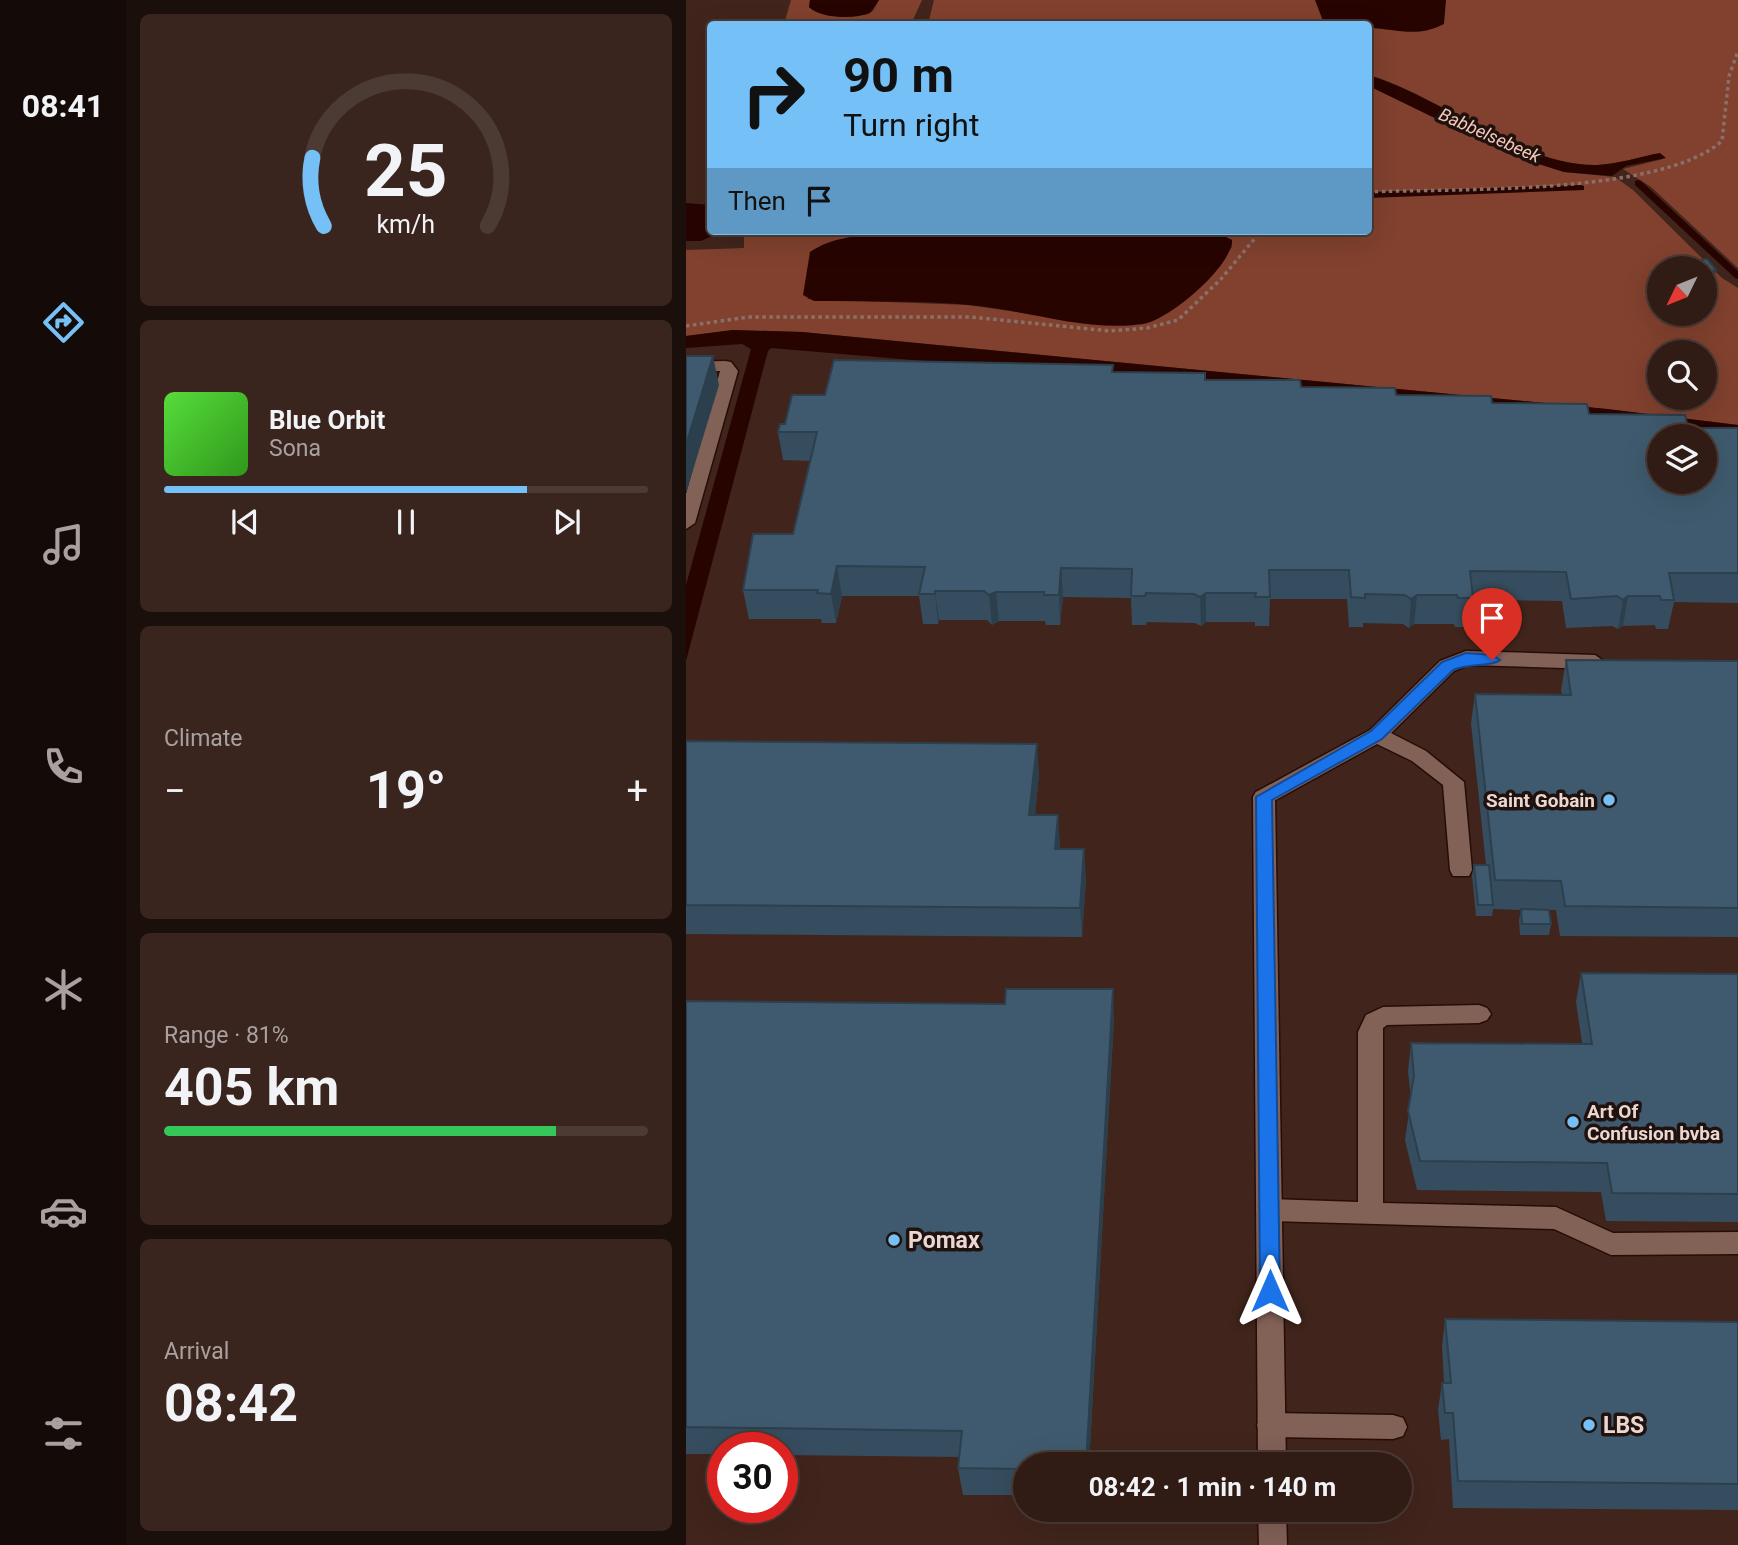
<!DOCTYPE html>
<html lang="en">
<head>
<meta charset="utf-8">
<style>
	body { margin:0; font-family:Roboto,sans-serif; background:#39251e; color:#f1f3f6; height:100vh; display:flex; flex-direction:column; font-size:26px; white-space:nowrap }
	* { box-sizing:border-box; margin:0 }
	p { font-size:23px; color:#a8a1a0 }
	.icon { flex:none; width:38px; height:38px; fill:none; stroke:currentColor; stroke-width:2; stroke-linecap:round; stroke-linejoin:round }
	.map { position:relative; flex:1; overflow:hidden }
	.details { display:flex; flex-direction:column; gap:14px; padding:14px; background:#1b0f0c; width:560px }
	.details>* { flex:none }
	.top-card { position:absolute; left:21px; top:21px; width:665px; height:214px; border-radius:7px; box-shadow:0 7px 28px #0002,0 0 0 2px #4c3a34; background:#75c0f6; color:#111; overflow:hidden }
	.needle { width:46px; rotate:227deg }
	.tools { position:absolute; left:961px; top:256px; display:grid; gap:14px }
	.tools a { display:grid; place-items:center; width:70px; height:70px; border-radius:50%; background:#311c15; box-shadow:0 7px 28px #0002,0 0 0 2px #4c3a34; font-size:35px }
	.speed { position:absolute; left:21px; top:1432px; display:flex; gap:14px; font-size:35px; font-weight:700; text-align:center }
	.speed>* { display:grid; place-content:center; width:91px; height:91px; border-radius:50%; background:#311c15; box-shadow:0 7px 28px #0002,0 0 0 2px #4c3a34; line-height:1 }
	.speed .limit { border:10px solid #d22; background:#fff; color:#111 }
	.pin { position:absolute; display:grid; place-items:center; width:60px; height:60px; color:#fff; margin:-72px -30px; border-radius:50% 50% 50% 0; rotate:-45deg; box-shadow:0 0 7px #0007 }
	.pin .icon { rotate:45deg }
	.me { position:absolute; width:77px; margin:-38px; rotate:0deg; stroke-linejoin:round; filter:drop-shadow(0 0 5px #0008) }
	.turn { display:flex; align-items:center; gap:24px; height:147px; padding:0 21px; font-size:32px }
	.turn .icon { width:91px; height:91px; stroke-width:2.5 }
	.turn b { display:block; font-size:49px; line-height:60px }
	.then { display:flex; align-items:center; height:66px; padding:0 21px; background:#0003; gap:14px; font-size:26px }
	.big { font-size:52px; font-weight:700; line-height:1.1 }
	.details .tile { flex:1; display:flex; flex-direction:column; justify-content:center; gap:10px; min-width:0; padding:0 24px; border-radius:10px; background:#39251e }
	.details .dial { align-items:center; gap:0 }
	.dial svg { height:182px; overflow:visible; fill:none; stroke:#4c3a34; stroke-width:7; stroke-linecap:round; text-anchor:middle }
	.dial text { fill:#f1f3f6; stroke:none }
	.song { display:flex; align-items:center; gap:21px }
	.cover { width:84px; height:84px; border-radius:10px; background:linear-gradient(135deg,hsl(110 70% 55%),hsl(110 70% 35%)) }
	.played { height:7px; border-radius:4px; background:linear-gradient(90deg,#75c0f6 75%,#4c3a34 75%) }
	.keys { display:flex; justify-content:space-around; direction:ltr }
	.heat { display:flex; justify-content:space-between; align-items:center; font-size:38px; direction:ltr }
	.charge { height:10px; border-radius:5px; background:linear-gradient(90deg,#34c759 81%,#4c3a34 0) }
	.trip { position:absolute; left:327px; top:1452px; width:399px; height:70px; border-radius:35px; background:#311c15; box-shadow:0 7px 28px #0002,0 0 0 2px #4c3a34; font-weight:700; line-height:70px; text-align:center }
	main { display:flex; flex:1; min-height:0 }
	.tab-bar { display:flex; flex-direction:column; width:126px; justify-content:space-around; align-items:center; background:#140b08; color:#a8a1a0 }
	.tab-bar .icon { width:49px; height:49px }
	.tab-bar .selected { color:#75c0f6 }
	.tab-bar b { font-size:32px; color:#f1f3f6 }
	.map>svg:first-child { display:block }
	.green { fill:#81412e; fill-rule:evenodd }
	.water { fill:#270400 }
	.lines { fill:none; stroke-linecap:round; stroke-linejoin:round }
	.stream { fill:#270400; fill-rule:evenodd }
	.lane-casing { stroke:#270d06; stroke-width:3 }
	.street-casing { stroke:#270d06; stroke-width:3 }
	.path { stroke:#897068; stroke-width:3.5; stroke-dasharray:3.5 3.5; stroke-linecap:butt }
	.lane { fill:#826157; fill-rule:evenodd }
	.street { fill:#826157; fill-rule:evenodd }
	.wall { fill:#364d5f }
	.shaded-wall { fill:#2c3f4d }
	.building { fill:#3f5a6e; stroke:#2c3f4d; stroke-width:2; fill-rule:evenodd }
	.route { fill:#1a73e8; stroke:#114b97; stroke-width:2 }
	.poi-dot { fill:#75c0f6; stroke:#1f120e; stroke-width:2.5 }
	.labels { text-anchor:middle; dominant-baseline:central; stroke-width:7; stroke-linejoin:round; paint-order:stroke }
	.far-water-label { font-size:18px; font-style:italic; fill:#f4c8ba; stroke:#1f120e }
	.poi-label { font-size:19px; font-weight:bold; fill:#ebd7d1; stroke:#1f120e; text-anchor:end }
	.near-poi-label { font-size:23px; font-weight:bold; fill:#ebd7d1; stroke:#1f120e; text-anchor:start }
</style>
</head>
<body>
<main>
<nav class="tab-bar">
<b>08:41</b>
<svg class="icon selected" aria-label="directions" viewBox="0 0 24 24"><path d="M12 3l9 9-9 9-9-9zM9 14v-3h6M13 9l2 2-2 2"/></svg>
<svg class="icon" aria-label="music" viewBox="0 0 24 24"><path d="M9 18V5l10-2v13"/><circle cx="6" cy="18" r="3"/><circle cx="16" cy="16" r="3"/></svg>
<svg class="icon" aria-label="phone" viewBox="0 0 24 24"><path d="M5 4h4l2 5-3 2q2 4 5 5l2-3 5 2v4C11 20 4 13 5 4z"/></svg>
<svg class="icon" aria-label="climate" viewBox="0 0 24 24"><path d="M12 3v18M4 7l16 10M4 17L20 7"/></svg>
<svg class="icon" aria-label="car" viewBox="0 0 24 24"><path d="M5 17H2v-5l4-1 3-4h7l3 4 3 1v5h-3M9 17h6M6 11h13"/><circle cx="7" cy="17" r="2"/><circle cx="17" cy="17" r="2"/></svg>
<svg class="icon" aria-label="filters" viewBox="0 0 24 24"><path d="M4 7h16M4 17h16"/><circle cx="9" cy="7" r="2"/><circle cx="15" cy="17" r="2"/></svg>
</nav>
<section class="details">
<div class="tile dial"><svg viewBox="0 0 100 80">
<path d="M14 69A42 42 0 1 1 86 69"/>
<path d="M14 69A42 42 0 0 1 9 39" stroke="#75c0f6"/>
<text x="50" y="56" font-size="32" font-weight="700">25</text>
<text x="50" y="72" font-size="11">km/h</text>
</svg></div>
<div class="tile">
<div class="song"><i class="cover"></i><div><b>Blue Orbit</b><p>Sona</p></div></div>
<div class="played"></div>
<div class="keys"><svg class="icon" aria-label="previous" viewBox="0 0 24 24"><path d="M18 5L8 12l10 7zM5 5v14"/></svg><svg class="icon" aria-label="pause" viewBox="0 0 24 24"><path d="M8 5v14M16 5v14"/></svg><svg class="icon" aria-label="next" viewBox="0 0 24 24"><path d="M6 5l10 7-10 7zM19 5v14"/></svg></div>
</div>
<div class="tile"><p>Climate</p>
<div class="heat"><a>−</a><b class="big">19°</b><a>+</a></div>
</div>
<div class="tile"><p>Range · 81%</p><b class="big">405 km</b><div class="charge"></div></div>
<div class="tile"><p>Arrival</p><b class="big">08:42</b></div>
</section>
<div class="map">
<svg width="1052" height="1545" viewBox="0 0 1052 1545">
	<rect width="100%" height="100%" fill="#41251c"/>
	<g class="green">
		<path d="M105,0H124L123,7C136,19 171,20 187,11L193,0H236L225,24H98Z"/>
		<path d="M248,0H1052V268L965,187L937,169L977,159L970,154C951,158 931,164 912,165C836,167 755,96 683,75L682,24H242Z"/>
		<path d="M683,86L825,155L878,172L929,177L947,190L1036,278L1052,288V425L921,409L116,332L47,330L0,336V250L58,248V231H302L245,236L183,235L121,299L282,305L378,319L509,292L546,247V240L527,231H682ZM973,268H1018V313H973ZM973,352H1018V397H973Z"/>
	</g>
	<g class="water">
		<path d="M124,0H193L184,13C169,19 135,19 123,7Z"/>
		<path d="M629,0H760L758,24C731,38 711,29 683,28L682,24H641L637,21Z"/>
		<path d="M682,75C754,96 836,167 911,165C932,164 953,157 974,153L980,158L940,166L926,176L878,172L825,155L683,86Z"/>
		<polygon points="0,203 24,205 24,231 37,231 15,241 0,241"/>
		<path d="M302,231H527L546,240C546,267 483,320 457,324C403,332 347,312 293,306C239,300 183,302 128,301L117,295L124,252C158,229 203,236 242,236C262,236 282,234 302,231Z"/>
		<polygon points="47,330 116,332 921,409 1052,425 1052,434 917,419 85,348 82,351 0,661 0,585 65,349 56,344 0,348 0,336"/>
	</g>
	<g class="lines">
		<g class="stream">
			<polygon points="952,180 955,181 1052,271 1052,279 1049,278 949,185 949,181"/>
			<polygon points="895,185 898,186 898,190 682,198 682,192"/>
		</g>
		<g class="lane-casing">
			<g id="lane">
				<polygon points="39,361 45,362 52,371 9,523 0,529 0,494 34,371 0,372 0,362"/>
				<polygon points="780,651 909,655 919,662 909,669 782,665 768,671 705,733 740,751 778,782 786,870 783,876 767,876 764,870 757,785 726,761 691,744 586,802 570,802 567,797 570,792 684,730 754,661"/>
				<polygon points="793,1005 801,1008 805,1014 801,1020 793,1023 701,1025 697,1028 697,1203 870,1207 927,1233 1052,1232 1052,1254 925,1255 868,1229 583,1221 574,1218 570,1210 574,1202 583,1199 672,1202 672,1032 680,1015 697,1007"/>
				<polygon points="585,1413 707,1415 717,1418 721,1427 717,1436 707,1439 585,1437 575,1434 571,1425 575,1416"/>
			</g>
		</g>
		<g class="street-casing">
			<g id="street">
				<polygon points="578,789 586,792 589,797 600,1465 572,1465 567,797 570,792"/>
				<polygon points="572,1510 600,1510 601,1545 573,1545"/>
			</g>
		</g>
		<g class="path">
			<path d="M682,192C768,188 973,196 1036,141L1043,76L1052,51"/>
			<polyline points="0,326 62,317 285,317 424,331 461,328 492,320 535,279 575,231"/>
		</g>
		<use href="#lane" class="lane"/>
		<use href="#street" class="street"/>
	</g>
	<g class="wall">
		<polygon points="24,113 24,138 22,138 21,128"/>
		<polygon points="427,372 806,403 903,414 1002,428 1052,428 1052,603 988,602 982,629 970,629 969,625 937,626 932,629 926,626 880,628 876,601 786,600 783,627 769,627 768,624 728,624 723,628 717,624 677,623 677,627 663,627 661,599 584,599 583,626 569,626 569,622 520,622 515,626 509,623 461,622 460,625 446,625 445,598 377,597 374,625 360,625 359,621 313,621 306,625 301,620 253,620 252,624 237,624 233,596 156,596 150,623 136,623 135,619 63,619 57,590 107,534 124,461 97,460 92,432 99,424 139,395"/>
		<polygon points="880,660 1052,661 1052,937 874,936 870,910 863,910 865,924 863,935 834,935 833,920 835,910 807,909 806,916 790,916 786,875 788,865 800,865 785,723 789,694 876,695 875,690"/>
		<polygon points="0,741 353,773 349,815 374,845 374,849 400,878 396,937 0,934"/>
		<polygon points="895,973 1052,974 1052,1222 920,1221 915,1192 731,1190 719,1140 725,1098 722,1072 725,1043 896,1043 890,1002"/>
		<polygon points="0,1001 428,1018 403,1465 340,1465 340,1495 277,1495 272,1468 274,1457 96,1455 96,1447 37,1447 37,1454 0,1454"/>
		<polygon points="759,1319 1052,1322 1052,1510 767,1508 763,1439 755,1440 752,1410 756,1383 758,1383 756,1347"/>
	</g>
	<g class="shaded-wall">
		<polygon points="1030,270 1028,280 1018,282 1018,272"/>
		<polygon points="27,356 33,385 0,493 0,445"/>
		<polygon points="151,566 156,596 150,623 145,594"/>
		<polygon points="375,568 377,597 374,625 373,595"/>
		<polygon points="249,591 253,620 252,624 249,594"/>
		<polygon points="310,592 313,621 306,625 303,595"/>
		<polygon points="520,593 520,622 515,626 514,597"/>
		<polygon points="731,595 728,624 723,628 725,599"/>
		<polygon points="942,596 937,626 932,629 937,600"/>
		<polygon points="351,744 353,773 346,845 343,815"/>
		<polygon points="372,815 374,845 372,878 369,849"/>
		<polygon points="398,849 400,878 396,937 394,908"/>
		<polygon points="427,989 428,1018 403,1465 400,1465"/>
	</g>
	<g class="building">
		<polygon points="24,113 24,128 21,128"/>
		<polygon points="1021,259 1030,270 1018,272 1018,268 1007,268 1002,262"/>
		<polygon points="0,356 27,356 0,445"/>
		<path d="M148,360L427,365L426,372L519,373V380H614L615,387L709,388L710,395L805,396L806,403L901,404L903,414L999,415L1002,428H1052V573H983L988,600H975L974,596H942L937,600L931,596L885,599L880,572L784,571L787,598H772L771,595H731L725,599L719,595L679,594V598L665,597L663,570H583L584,597H569L570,593H520L514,597L508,594L460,593L459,596H445L446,569L375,568L373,595H358V592H310L303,595L298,591H249V594H233L239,567L151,566L145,594L131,593L132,590H57L67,534H107L131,432H92L94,424H99L106,395H139ZM973,436H1018V481H973Z"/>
		<polygon points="880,660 1052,661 1052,908 879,906 875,881 809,880 789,694 885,695"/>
		<polygon points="0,741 351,744 343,815 372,815 369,849 398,849 394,908 0,905"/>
		<polygon points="788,865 803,865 807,905 792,905"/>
		<polygon points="835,909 863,910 865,924 836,924"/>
		<polygon points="895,973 1052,974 1052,1194 926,1193 921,1163 734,1161 722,1111 728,1076 725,1043 906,1044"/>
		<polygon points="320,989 427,989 400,1465 340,1465 340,1469 272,1468 276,1431 0,1427 0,1001 319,1004"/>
		<polygon points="759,1319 1052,1322 1052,1484 772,1481 767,1413 759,1413 756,1383 765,1383"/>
	</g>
	<path class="route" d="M780,653L806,655L814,660C806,667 782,663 767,670L696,739L586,800L594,1291L591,1297L584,1299L577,1297L574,1291L570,797L685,731L756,662Z"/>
	<g class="poi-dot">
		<circle cx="923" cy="800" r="7"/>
		<circle cx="887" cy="1122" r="7"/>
		<circle cx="208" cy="1240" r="7"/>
		<circle cx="903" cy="1425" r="7"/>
	</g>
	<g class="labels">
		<g class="far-water-label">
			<text transform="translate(804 135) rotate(24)">Babbelsebeek</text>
		</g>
		<g class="poi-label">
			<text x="909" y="800">Saint Gobain</text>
			<text x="901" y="1111" text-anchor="start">Art Of<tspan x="901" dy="22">Confusion bvba</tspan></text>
		</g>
		<g class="near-poi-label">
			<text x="222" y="1240">Pomax</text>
			<text x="917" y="1425">LBS</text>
		</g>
	</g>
</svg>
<div class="tools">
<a><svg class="needle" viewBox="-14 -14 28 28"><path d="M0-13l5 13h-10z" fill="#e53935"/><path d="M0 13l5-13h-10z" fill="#a8a1a0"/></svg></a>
<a><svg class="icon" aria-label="search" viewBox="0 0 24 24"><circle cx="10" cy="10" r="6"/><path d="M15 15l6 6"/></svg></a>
<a><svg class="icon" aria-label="layers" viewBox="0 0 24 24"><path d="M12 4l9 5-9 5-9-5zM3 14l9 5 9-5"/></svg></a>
</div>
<div class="speed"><div class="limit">30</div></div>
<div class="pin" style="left:806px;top:660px;background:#d93025"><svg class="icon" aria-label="arrive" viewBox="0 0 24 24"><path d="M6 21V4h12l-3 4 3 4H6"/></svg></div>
<svg class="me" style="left:584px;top:1291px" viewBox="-20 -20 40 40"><path d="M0-17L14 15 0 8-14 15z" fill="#1a73e8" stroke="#fff" stroke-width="4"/></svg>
<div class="trip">08:42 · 1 min · 140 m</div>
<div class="top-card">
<div class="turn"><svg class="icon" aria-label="right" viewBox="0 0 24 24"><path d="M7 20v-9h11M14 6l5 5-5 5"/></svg><div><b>90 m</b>Turn right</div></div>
<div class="then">Then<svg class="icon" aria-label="arrive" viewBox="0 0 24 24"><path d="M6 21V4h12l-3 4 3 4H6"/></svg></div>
</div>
</div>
</main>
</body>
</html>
